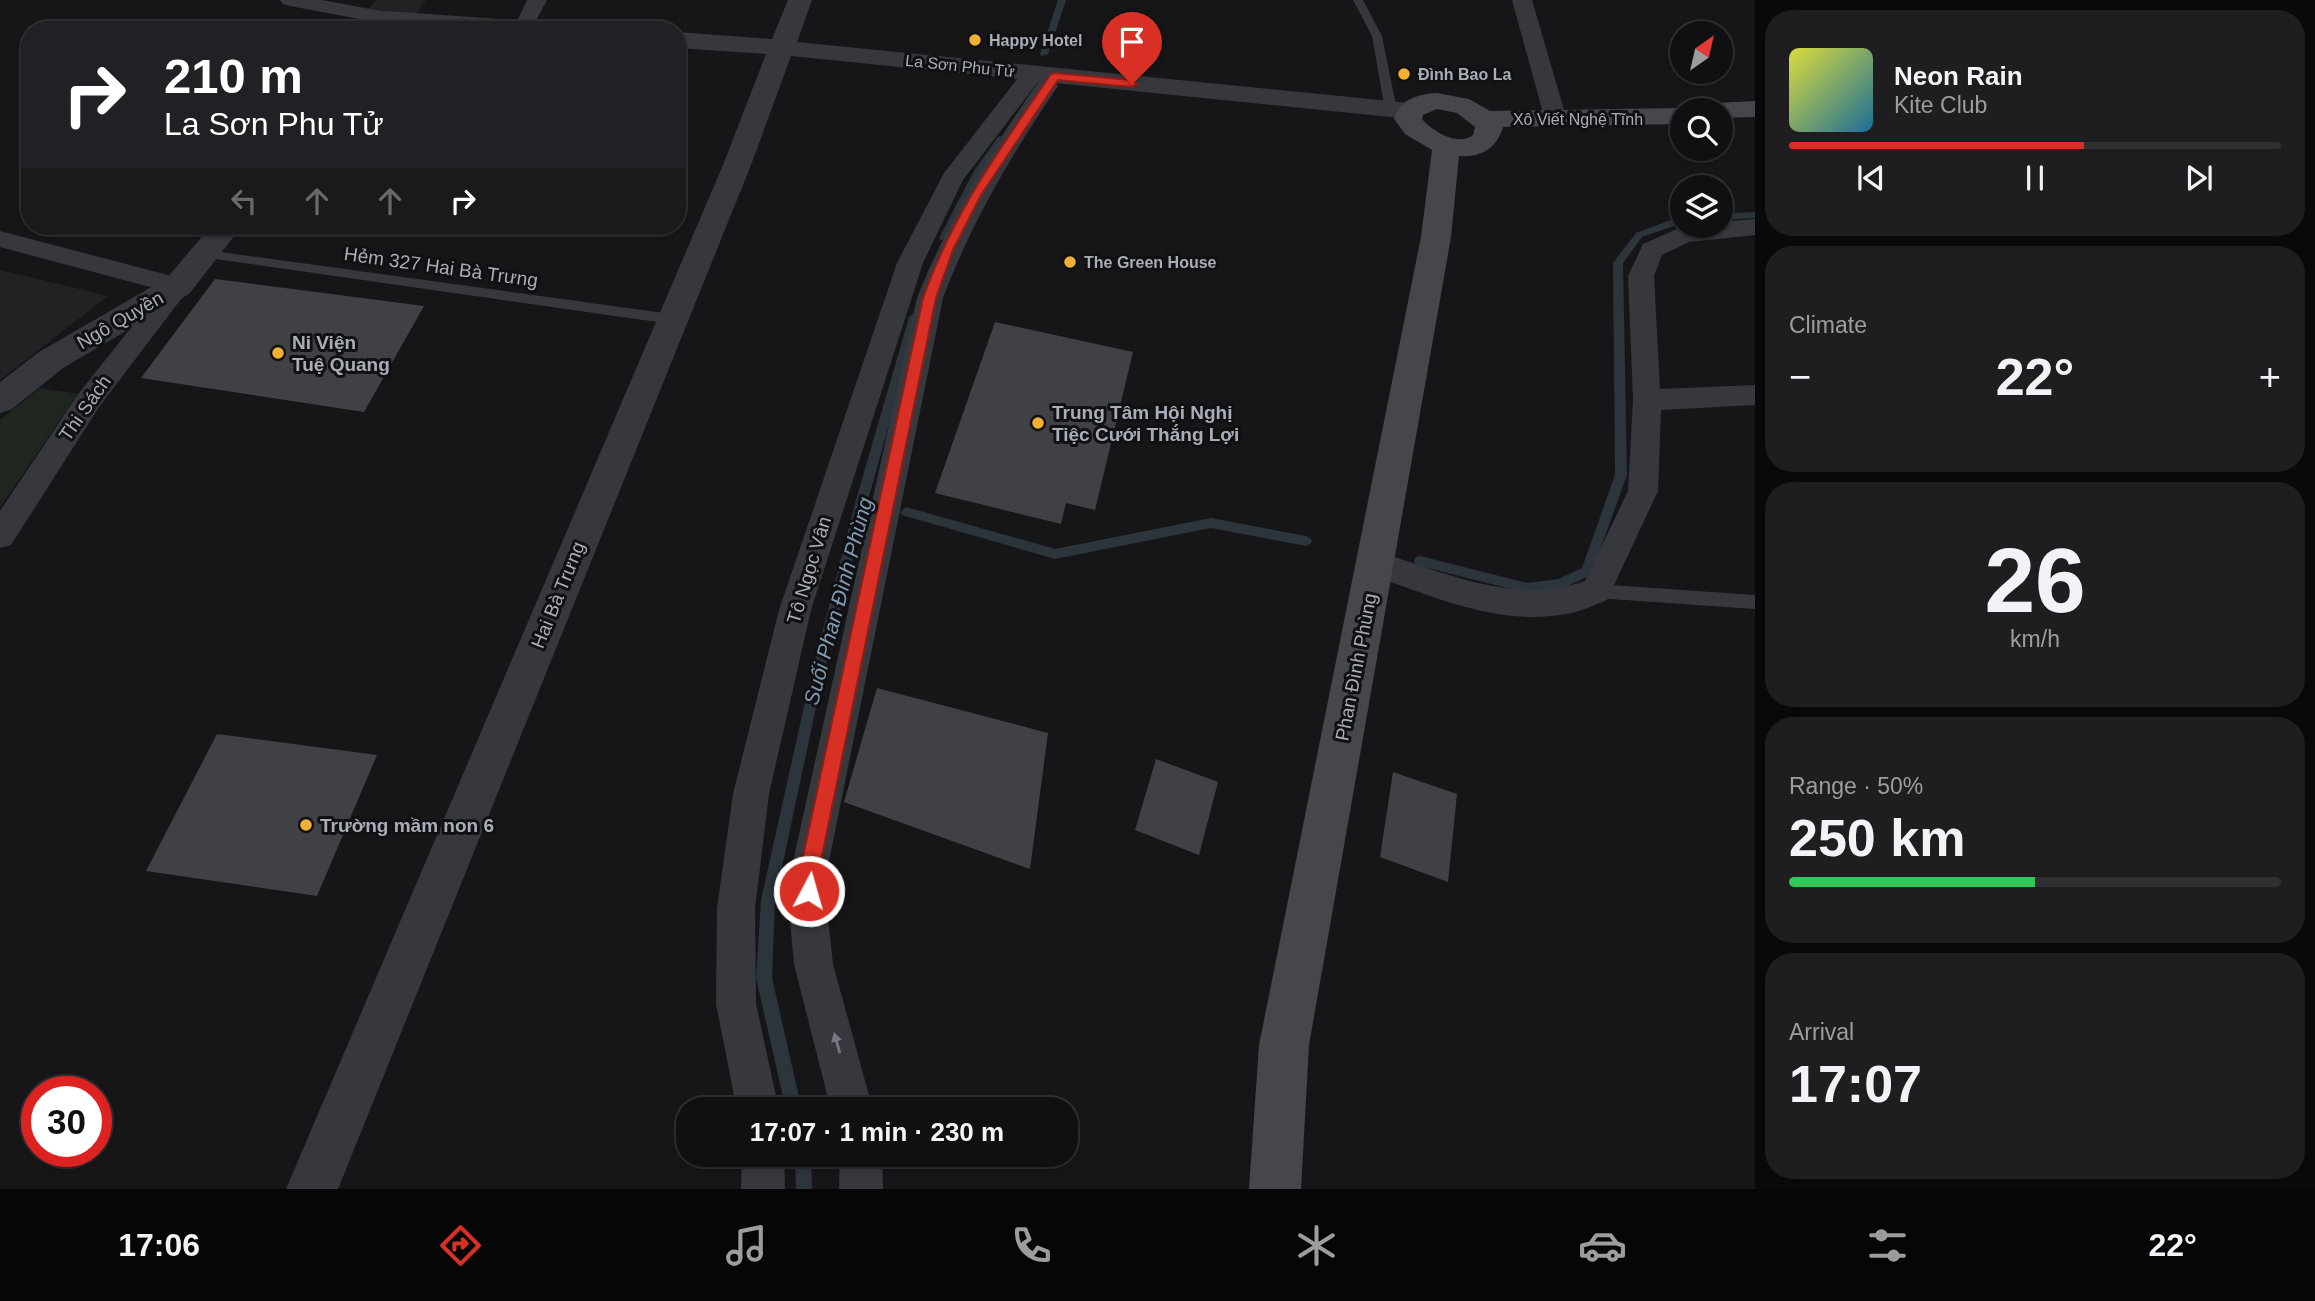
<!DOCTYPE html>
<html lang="en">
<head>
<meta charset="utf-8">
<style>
	body { margin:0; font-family:Helvetica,sans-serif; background:#1e1e20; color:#f1f3f6; height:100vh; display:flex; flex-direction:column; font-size:26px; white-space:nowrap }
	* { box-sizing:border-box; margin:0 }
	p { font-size:23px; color:#9c9d9f }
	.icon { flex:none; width:38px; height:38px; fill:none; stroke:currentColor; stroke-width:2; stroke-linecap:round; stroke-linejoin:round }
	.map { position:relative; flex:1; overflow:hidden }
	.panel { display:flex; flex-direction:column; gap:10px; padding:10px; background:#09090a; width:560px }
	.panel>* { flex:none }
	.hud { position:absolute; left:21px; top:21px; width:665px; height:214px; border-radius:28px; box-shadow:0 2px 5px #0004,0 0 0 2px #303032; background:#202124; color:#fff; overflow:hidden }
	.needle { width:46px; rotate:34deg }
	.buttons { position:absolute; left:1670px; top:21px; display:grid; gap:14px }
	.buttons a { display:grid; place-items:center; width:63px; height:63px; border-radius:50%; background:#101012; box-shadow:0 2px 5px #0004,0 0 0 2px #303032; font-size:35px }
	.speed { position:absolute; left:21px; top:1076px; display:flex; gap:14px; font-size:35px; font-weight:700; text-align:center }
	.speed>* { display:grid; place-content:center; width:91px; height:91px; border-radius:50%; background:#101012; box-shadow:0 2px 5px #0004,0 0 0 2px #303032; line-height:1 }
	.speed .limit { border:10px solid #d22; background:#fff; color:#111 }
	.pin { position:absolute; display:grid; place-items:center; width:60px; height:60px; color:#fff; margin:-72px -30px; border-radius:50% 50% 50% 0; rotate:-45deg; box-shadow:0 0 7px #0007 }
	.pin .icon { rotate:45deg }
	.me { position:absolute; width:77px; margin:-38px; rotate:6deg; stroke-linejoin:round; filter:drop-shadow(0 0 5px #0008) }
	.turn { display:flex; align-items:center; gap:24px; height:147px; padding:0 28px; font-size:32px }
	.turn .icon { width:91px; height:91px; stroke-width:2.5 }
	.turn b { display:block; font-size:49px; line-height:60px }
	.lanes { display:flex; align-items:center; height:66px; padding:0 28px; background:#0003; justify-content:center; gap:35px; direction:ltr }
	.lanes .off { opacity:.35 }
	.big { font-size:52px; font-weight:700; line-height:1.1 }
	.panel .widget { flex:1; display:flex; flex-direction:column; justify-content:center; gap:10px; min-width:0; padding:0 24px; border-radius:28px; background:#1e1e20 }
	.panel .dial { align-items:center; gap:0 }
	.dial b { font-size:91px; line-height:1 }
	.song { display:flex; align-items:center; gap:21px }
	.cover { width:84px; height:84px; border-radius:10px; background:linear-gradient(135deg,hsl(60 70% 55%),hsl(200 70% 35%)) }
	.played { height:7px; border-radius:4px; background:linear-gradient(90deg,#d93025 60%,#303032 60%) }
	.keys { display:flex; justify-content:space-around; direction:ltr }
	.heat { display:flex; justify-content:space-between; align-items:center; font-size:38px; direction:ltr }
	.charge { height:10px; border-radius:5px; background:linear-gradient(90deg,#34c759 50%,#303032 0) }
	.trip { position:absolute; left:676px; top:1097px; width:402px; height:70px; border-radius:28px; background:#101012; box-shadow:0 2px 5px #0004,0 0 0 2px #303032; font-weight:700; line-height:70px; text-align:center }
	.tabs { display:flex; height:112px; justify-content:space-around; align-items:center; background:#060607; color:#9c9d9f }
	.tabs .icon { width:49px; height:49px }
	.tabs .current { color:#d93025 }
	.tabs b { font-size:32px; color:#f1f3f6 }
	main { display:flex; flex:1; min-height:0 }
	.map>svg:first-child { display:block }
	.built { fill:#222225 }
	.green { fill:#1e261f }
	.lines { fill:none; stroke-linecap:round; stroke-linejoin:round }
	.stream { fill:#2c353c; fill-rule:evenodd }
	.building { fill:#404145 }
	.service { fill:#37383d; fill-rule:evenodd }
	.minor { fill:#37383d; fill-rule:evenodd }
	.tertiary { fill:#37383d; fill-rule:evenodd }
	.secondary { fill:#45474d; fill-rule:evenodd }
	.oneway { fill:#757881 }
	.route { fill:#d93025; stroke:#8d1f18; stroke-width:2 }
	.poi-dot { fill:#f2b134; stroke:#111113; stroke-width:2.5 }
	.labels { text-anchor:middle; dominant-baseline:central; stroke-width:6; stroke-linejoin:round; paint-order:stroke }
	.far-poi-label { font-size:16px; font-weight:bold; fill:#a8adb8; stroke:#111113; text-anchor:start }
	.far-street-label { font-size:16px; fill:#a8adb8; stroke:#111113 }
	.street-label { font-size:19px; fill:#a8adb8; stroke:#111113 }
	.poi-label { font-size:19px; font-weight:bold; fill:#a8adb8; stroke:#111113; text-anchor:start }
	.water-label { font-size:21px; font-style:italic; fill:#7f9bb3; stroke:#111113 }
</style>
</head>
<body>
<main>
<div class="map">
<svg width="1755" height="1189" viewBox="0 0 1755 1189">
	<rect width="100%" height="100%" fill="#161618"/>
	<g class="built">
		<polygon points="376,0 426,0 405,30 353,30"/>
		<polygon points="0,270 108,296 0,380"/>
	</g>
	<polygon class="green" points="40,388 78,394 0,507 0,420"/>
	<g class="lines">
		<g class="stream">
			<polygon points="1058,0 1066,0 1048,54 1041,56 1040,54"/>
			<polygon points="1001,136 1005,139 983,171 949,238 947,240 941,240 939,238 974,171 998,137"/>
			<polygon points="1755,212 1755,218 1720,220 1720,214"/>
			<polygon points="1682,216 1682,223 1642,237 1623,263 1627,475 1591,575 1561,589 1527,593 1416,565 1414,561 1416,557 1420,556 1527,583 1559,579 1582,568 1615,475 1613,263 1636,233"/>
			<polygon points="914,313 919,317 868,500 821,684 775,900 772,978 802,1110 786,1110 756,978 761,900 809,684 856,500 909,317"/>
			<polygon points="906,507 1055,549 1211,518 1306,536 1310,538 1312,541 1310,544 1306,546 1211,528 1055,559 902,515 900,512"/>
			<polygon points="795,1155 811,1155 812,1189 796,1189"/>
		</g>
	</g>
	<g class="building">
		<polygon points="215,279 424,306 364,412 141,378"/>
		<polygon points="995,322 1133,352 1095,510 1066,503 1061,524 935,493"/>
		<polygon points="877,688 1048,733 1030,869 844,802"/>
		<polygon points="217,734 377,755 317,896 146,871"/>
		<polygon points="1156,759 1218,782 1199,855 1135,830"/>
		<polygon points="1393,772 1457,794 1448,882 1380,857"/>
	</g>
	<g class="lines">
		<g class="service">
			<polygon points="1353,0 1363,0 1382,36 1397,110 1395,112 1385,110 1372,36"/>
			<polygon points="206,250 671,314 678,319 671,324 202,257 200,254"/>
			<polygon points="1596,584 1755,595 1755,609 1596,598 1590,596 1588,591 1590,586"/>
		</g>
		<g class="minor">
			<polygon points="280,0 322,0 386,12 393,14 396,18 393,22 386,24 290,6 283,4"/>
			<polygon points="527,0 547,0 531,30 513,30"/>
			<polygon points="1512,0 1532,0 1567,120 1564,125 1548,125 1545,120"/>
			<polygon points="1033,68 1041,69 1044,74 963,180 923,263 811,610 769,794 755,908 756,1004 779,1110 737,1110 716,1004 717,908 733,794 779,610 897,263 944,173 1025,69"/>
			<path d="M1047,80L1055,81L1058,86C1012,154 972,221 943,298L828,866L827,909L833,964L873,1110H831L794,964L789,909L792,866L917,298C948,220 991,150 1039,81Z"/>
			<path d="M1755,219V235L1689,242L1662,255L1654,276L1660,389L1755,385V405L1661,410L1658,491L1607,600C1594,605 1580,612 1566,614C1498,627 1429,595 1366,573L1362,564L1366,555L1377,551C1442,572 1516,606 1585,581L1628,491L1633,400L1628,276L1643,244L1684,226H1720V222Z"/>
			<polygon points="0,231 187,280 191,286 99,407 11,545 0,548 0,511 79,393 161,290 0,247"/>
			<polygon points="742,1155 784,1155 785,1189 741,1189"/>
			<polygon points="840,1155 882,1155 883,1189 839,1189"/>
		</g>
		<g class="tertiary">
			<polygon points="788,0 812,0 797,42 1410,103 1420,105 1424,111 1420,117 1410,119 791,56 751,165 338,1189 286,1189 723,165 766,54 677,48 677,32 772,39"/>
			<polygon points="386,11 541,22 550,25 553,30 441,30 377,23 374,18 377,13"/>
			<polygon points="211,226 242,226 189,294 63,368 12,409 0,413 0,382 39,352 167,278"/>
		</g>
		<g class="secondary">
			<path d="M1437,93L1469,99L1490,111L1682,108L1692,110H1682V124L1503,127C1497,148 1481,158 1459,156L1451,237L1309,1045L1301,1189H1249L1259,1045L1421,237L1432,150L1405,134L1394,119C1400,99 1418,94 1437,93ZM1437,109L1457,113L1475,127L1473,135C1458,147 1432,131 1422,119L1423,115Z"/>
			<polygon points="1755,101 1755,117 1720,118 1720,110 1694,110 1698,104"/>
		</g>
	</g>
	<defs><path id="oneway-solid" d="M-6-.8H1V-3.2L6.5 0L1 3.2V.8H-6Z" transform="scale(1.75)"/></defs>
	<use class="oneway" href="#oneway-solid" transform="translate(837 1043) rotate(-106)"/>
	<path class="route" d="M1055,73L1132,80L1138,84L1132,87L1058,80L981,195L953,250L936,298L820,866L816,898L809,901L802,898L799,891L801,866L923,298C954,211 1000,149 1051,74Z"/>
	<g class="poi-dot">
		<circle cx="975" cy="40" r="7"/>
		<circle cx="1404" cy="74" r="7"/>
		<circle cx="1070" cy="262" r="7"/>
		<circle cx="278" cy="353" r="7"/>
		<circle cx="1038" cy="423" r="7"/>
		<circle cx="306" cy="825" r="7"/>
	</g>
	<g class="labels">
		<g class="far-poi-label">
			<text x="989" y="40">Happy Hotel</text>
			<text x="1418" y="74">Đình Bao La</text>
			<text x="1084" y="262">The Green House</text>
		</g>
		<g class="far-street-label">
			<text transform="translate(960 66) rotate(6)">La Sơn Phu Tử</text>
			<text x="1578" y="119">Xô Viết Nghệ Tĩnh</text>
		</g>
		<g class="street-label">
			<text transform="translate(441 267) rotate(8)">Hẻm 327 Hai Bà Trưng</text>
			<text transform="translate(120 320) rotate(-30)">Ngô Quyền</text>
			<text transform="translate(85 408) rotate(-55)">Thi Sách</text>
			<text transform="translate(809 570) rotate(-73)">Tô Ngọc Vân</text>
			<text transform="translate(558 595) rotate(-68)">Hai Bà Trưng</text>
			<text transform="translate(1356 667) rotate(-79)">Phan Đình Phùng</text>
		</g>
		<g class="poi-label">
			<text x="292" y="342">Ni Viện<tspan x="292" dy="22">Tuệ Quang</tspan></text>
			<text x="1052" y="412">Trung Tâm Hội Nghị<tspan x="1052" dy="22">Tiệc Cưới Thắng Lợi</tspan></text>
			<text x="320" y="825">Trường mầm non 6</text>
		</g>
		<g class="water-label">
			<text transform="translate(838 601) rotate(-75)">Suối Phan Đình Phùng</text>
		</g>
	</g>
</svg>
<div class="buttons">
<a><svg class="needle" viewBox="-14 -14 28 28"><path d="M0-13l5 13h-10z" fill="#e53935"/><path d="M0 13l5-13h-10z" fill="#9c9d9f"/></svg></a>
<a><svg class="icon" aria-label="search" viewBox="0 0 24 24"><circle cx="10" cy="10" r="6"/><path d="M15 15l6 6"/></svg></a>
<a><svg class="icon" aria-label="layers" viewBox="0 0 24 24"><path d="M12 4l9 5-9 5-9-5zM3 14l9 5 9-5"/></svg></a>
</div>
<div class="speed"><div class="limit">30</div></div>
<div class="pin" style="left:1132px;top:84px;background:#d93025"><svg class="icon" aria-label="arrive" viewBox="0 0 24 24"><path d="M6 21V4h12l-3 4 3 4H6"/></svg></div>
<svg class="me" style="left:809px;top:891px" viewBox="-20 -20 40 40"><circle r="17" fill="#d93025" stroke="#fff" stroke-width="3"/><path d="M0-11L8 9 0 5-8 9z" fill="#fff"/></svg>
<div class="trip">17:07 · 1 min · 230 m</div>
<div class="hud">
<div class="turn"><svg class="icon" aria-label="right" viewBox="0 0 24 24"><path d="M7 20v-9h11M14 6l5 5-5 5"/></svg><div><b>210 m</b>La Sơn Phu Tử</div></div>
<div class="lanes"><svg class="icon off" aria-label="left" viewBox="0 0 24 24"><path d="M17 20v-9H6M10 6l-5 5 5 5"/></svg><svg class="icon off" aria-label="ahead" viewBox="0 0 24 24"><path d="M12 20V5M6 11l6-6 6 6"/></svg><svg class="icon off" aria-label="ahead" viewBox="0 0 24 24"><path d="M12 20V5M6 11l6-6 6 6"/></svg><svg class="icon" aria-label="right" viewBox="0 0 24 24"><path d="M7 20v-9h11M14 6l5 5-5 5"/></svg></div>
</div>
</div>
<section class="panel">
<div class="widget">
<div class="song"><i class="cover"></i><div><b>Neon Rain</b><p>Kite Club</p></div></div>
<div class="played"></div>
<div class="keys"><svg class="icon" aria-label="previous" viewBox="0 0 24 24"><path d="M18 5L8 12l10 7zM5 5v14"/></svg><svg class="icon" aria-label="pause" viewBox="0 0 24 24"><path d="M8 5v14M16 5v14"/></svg><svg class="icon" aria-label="next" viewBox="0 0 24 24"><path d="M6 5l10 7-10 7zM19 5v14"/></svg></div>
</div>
<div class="widget"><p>Climate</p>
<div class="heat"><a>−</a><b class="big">22°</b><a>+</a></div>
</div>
<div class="widget dial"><b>26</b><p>km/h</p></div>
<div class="widget"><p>Range · 50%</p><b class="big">250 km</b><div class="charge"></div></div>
<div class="widget"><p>Arrival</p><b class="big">17:07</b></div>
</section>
</main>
<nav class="tabs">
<b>17:06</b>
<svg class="icon current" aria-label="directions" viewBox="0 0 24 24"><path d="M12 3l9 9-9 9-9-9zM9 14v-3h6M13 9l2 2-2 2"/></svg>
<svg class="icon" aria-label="music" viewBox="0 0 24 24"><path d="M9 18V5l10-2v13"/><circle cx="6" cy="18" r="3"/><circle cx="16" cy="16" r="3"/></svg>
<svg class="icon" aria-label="phone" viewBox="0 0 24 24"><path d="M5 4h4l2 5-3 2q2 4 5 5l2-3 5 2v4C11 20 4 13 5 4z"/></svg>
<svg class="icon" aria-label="climate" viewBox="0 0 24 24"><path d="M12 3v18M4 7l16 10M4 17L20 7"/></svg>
<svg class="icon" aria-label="car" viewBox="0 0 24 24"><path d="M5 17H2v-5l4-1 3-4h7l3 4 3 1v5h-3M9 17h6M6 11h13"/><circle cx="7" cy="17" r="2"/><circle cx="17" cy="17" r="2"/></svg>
<svg class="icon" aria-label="filters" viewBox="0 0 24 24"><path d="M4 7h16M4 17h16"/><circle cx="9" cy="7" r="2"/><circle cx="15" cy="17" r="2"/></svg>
<b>22°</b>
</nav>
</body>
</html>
